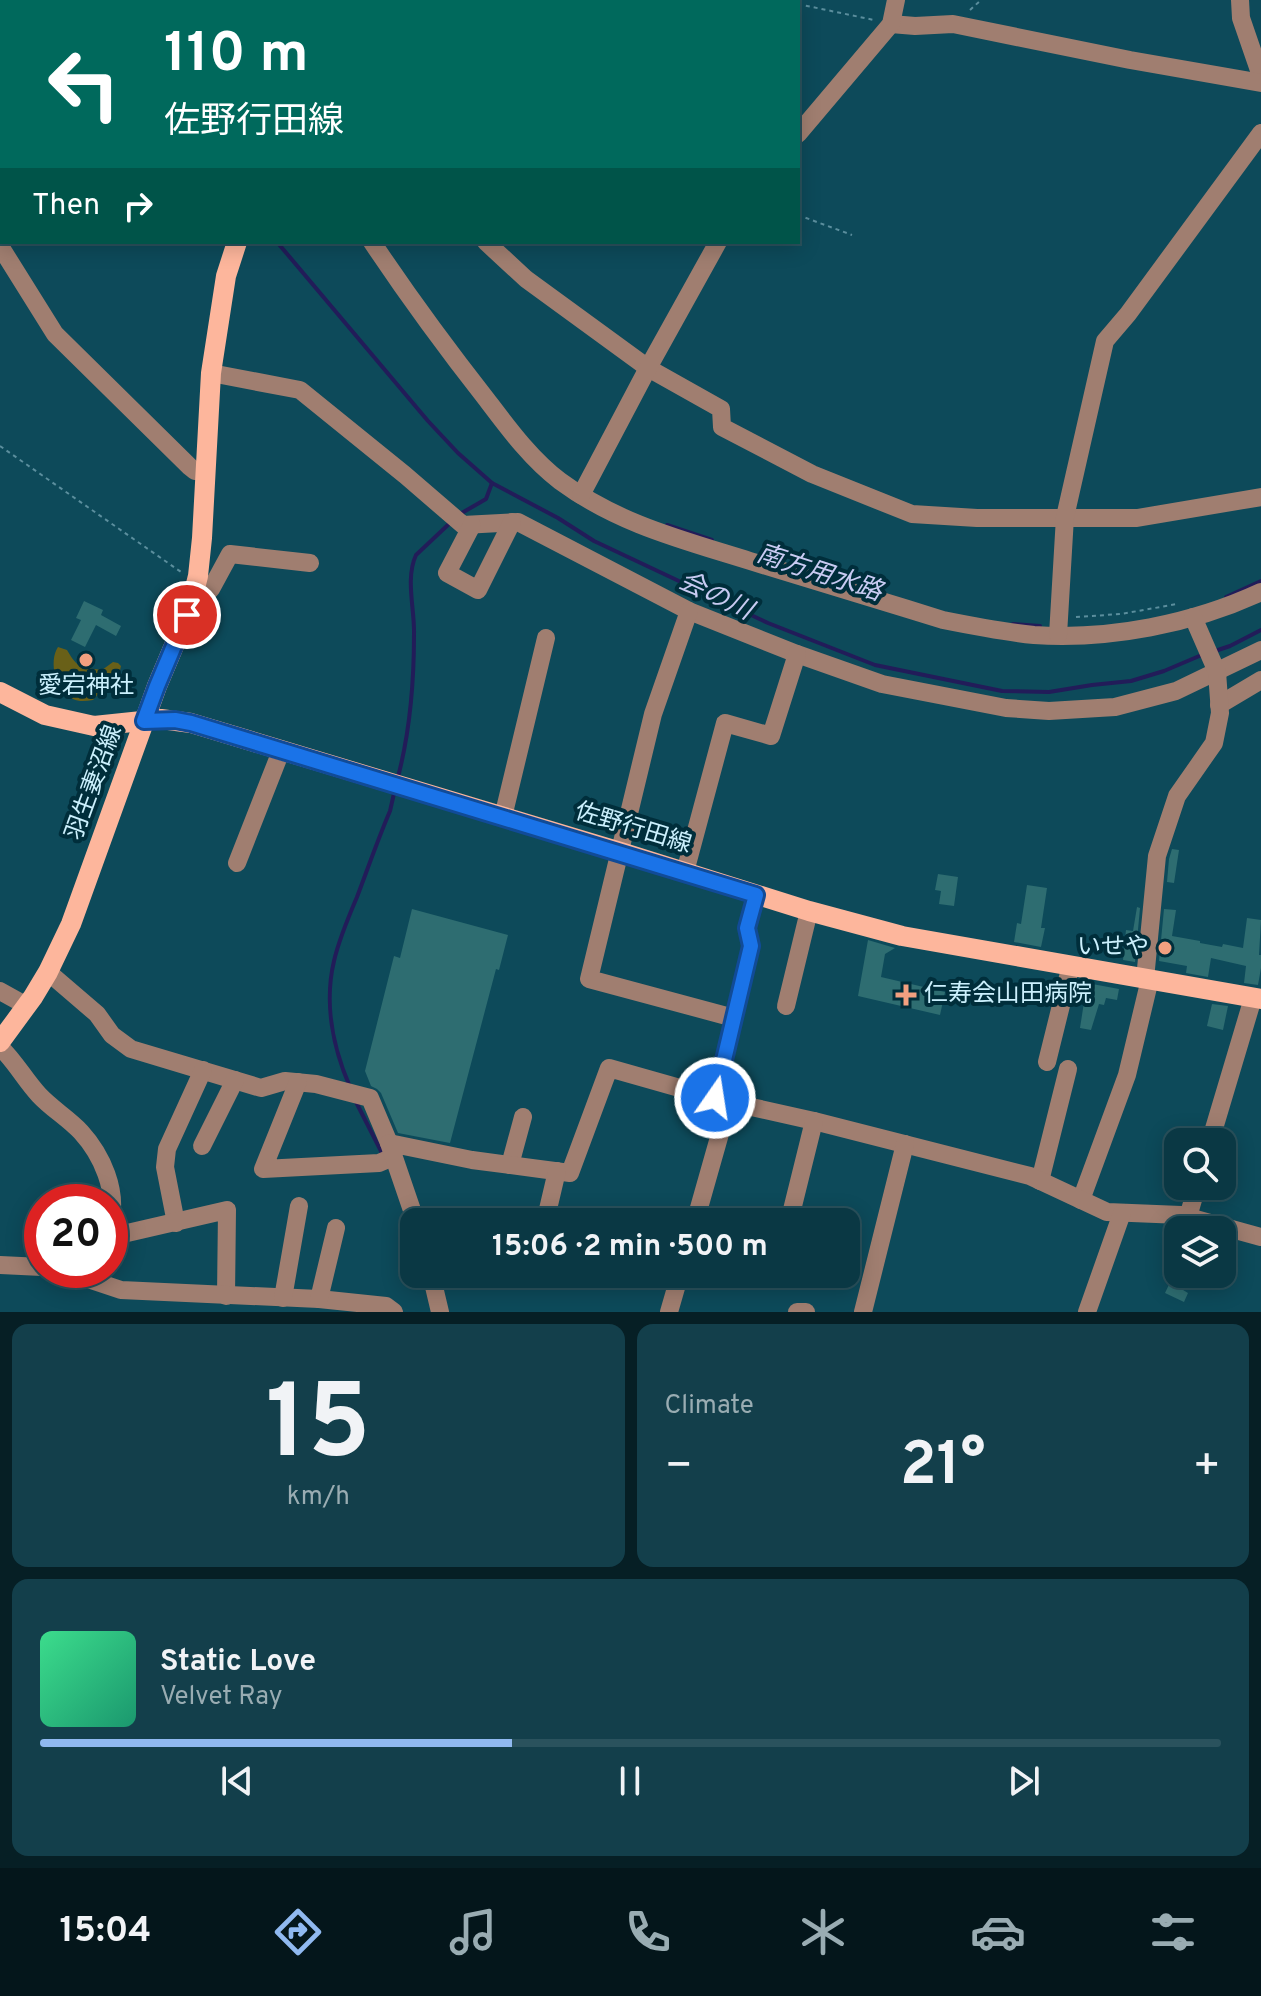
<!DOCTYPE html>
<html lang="en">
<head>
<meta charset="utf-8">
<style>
	body { margin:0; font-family:Overpass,"Noto Sans JP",sans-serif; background:#133f4b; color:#f1f3f6; height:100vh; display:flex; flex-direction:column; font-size:30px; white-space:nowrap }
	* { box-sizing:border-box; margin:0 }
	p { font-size:26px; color:#99acb2 }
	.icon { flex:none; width:44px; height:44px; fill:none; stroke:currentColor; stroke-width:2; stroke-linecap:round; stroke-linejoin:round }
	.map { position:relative; height:1312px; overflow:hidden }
	.details { display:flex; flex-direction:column; gap:12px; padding:12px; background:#061f25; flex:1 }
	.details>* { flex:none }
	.guide { position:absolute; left:0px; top:0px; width:800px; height:244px; box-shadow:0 4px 20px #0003,0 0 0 2px #2a525d; background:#00695c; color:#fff; overflow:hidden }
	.fabs { position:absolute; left:1164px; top:1128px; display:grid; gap:16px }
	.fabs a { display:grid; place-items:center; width:72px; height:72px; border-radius:16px; background:#0a3844; box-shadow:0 4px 20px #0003,0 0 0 2px #2a525d; font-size:40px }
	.speed { position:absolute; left:24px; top:1184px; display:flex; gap:16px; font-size:40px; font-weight:700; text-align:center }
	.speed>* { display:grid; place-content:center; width:104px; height:104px; border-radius:50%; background:#0a3844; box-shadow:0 4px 20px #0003,0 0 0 2px #2a525d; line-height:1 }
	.speed .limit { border:12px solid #d22; background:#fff; color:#111 }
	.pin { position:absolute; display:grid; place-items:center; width:68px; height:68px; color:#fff; margin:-34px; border:4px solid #fff; border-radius:50%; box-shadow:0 2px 8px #0007 }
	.me { position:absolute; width:88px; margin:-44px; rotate:13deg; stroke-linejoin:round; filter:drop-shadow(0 0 6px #0008) }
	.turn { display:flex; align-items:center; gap:28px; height:168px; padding:0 32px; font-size:36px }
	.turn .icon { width:104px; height:104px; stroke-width:2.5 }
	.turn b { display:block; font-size:56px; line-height:68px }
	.then { display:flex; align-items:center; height:76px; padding:0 32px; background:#0003; gap:16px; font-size:30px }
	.big { font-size:60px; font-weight:700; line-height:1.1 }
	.details .widget { flex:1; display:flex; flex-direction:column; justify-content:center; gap:12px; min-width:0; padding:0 28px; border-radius:16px; background:#133f4b }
	.details .dial { align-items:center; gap:0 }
	.dial b { font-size:104px; line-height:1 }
	.song { display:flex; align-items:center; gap:24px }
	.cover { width:96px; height:96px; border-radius:12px; background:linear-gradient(135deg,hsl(150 70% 55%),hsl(160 70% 35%)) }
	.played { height:8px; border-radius:4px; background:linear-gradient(90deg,#90b9f0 40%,#2a525d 40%) }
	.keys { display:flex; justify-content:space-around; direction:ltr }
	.heat { display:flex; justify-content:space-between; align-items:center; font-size:44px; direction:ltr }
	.details .tiles { flex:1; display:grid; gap:12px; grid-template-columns:1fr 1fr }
	.widget:last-child { grid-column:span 2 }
	.trip { position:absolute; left:400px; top:1208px; width:460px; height:80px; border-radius:16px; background:#0a3844; box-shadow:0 4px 20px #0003,0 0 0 2px #2a525d; font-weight:700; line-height:80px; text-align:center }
	.tab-bar { display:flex; height:128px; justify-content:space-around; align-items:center; background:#04161b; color:#99acb2 }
	.tab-bar .icon { width:56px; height:56px }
	.tab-bar .current { color:#90b9f0 }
	.tab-bar b { font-size:36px; color:#f1f3f6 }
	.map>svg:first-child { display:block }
	.green { fill:#696018 }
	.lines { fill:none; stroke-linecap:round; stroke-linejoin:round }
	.stream { stroke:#221c59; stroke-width:4 }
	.building { fill:#2e6d71 }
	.path { stroke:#5b8e9d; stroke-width:2; stroke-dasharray:4 4; stroke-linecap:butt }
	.minor { stroke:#a07e70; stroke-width:18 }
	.major { stroke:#fdb69c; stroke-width:20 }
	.route-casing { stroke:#114b97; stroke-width:20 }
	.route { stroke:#1a73e8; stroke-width:14 }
	.poi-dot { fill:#f2a080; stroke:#002e3b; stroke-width:3 }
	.labels { text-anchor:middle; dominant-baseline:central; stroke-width:8; stroke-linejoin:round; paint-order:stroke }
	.poi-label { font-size:24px; fill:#cbf0fd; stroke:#002e3b }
	.street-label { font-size:24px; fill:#cbf0fd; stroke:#002e3b }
	.water-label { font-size:26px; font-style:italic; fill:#c8cbf2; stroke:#002e3b }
</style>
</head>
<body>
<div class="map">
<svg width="1261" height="1312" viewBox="0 0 1261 1312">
	<rect width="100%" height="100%" fill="#0d4a5a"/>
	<path class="green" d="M58,647L67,650C78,669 81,667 102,670L113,662L118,663L121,666L116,688H109L103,685L97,687L99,693L93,700C86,701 79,702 73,699C56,692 48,662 58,647Z"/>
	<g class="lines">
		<g class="stream">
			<polyline points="177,0 178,2"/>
			<polyline points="277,242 428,421 458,453 492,483 558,518 594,541 768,623 875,665 1002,691 1049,692 1092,685 1131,681 1164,671 1204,654"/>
			<polyline points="460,514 486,499 492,483"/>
			<polyline points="667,525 712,540"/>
			<polyline points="1226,597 1261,581"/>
			<polyline points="1013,624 1040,626"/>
			<polyline points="1212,652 1230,646 1261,630"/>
			<path d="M398,777C410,731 414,683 414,635C415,610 405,579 416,555L450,523"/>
			<path d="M350,1087C333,1048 324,1003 334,961C339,939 348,918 357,897C368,868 378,839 390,811L395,789"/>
			<polyline points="356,1102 383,1155"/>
		</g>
	</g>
	<g class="building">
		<polygon points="84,601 103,610 101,615 121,626 116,636 96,625 85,647 71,640 81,620 76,618"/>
		<polygon points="1172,849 1179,850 1174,883 1167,882 1169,859"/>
		<polygon points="938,874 958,877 954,906 939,904 941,891 935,890"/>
		<polygon points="1027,885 1047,888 1041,928 1045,928 1041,947 1014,942 1017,923 1021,924"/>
		<polygon points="1137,907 1140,908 1135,962 1123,960 1126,930 1133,931"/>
		<polygon points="412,909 508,935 499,970 496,969 450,1143 398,1133 381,1093 377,1089 371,1086 365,1071 394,956 400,958"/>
		<polygon points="1164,909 1176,910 1172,936 1200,941 1200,943 1222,947 1223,944 1243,948 1247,918 1261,920 1259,955 1261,955 1261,968 1258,985 1244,983 1246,966 1211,958 1208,977 1186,973 1187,966 1159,961"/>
		<polygon points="868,940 895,948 885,954 881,977 945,992 940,1015 858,996"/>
		<polygon points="1087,983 1119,989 1117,1000 1106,998 1104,1005 1099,1004 1091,1030 1080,1028"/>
		<polygon points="1212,1004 1228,1006 1223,1030 1207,1026"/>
		<polygon points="1176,1270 1178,1274 1189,1276 1183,1290 1188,1293 1184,1302 1165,1293"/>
	</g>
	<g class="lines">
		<g class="path">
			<polyline points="779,0 788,2"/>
			<polyline points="568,2 569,0"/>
			<polyline points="798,4 874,20"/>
			<polyline points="970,10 981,0"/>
			<polyline points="798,215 852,235"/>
			<polyline points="0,446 181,572"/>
			<polyline points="1076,617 1121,614 1177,604"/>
		</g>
		<g class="minor">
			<polyline points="271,0 272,2"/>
			<polyline points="289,0 289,2"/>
			<polyline points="1240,0 1241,18 1261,76"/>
			<polyline points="891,24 915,26 953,24 1130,60 1261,83"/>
			<polyline points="798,134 891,24 896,0"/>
			<path d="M372,242C408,296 447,349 487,400C509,429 531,459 560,481C618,524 683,540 750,561C815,581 879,600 943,620C973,626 1003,632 1034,635C1110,640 1192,624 1261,592"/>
			<polyline points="486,242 526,279 648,368 721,409 722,427 812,474 912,514 977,518 1137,518 1261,497"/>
			<polyline points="0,246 55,334 190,467 195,471 206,472"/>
			<polyline points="211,373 300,390 405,475 463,525 518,522 689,611 797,654 882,684 1006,708 1049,711 1115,707 1176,691 1261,650"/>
			<polyline points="581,495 648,368 718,242"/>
			<polyline points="472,525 447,573 478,590 512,522"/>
			<polyline points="193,596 211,589 230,554 310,563"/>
			<polyline points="689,611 653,714 589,979 734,1018"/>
			<polyline points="1058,635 1065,517 1105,341 1128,314 1261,133"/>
			<polyline points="1219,705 1261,680"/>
			<polyline points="503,817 546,638"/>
			<polyline points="237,863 281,751"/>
			<polyline points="685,872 725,723 771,736 797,654"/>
			<polyline points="48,972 97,1014 112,1035 131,1049 261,1088 285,1081 316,1084 370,1098 389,1143"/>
			<polyline points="1145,979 1157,856 1177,796 1214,743 1220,713 1217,672 1193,617"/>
			<polyline points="0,991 27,1006"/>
			<polyline points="786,1006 809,911"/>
			<path d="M0,1047C15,1061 25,1080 39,1095C52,1109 68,1118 81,1132C102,1155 118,1191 110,1222"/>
			<polyline points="1047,1062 1071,965"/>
			<polyline points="298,1082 263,1169 379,1163 393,1157"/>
			<polyline points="715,1098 751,946 747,928 756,895"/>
			<polyline points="1210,1142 1253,998"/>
			<polyline points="202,1146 235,1080"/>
			<polyline points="510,1165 523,1117"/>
			<polyline points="1040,1181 1068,1069"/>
			<polyline points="1081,1200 1127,1075 1150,979"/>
			<polyline points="1188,1217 1197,1186"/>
			<polyline points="416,1222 389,1143 472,1160 570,1173 609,1068 729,1102"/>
			<polyline points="545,1222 557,1171"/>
			<polyline points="695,1222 729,1102 814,1121 1030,1176 1107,1212 1181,1215 1261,1237"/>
			<polyline points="789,1222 814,1121"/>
			<polyline points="176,1223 165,1167 167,1149 203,1070"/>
			<polyline points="110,1237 227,1210 226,1296"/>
			<polyline points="0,1265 42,1267"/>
			<polyline points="61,1270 121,1290 319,1299 386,1306 394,1312"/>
			<polyline points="431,1274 440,1312"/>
			<polyline points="283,1298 299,1206"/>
			<polyline points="319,1299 336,1228"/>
			<polyline points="669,1312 680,1274"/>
			<polyline points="797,1312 806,1312"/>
			<polyline points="863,1312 905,1144"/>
			<polyline points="1087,1312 1122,1213"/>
		</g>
		<g class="major">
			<polyline points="340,2 342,0"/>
			<polyline points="0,692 45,715 94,726 161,719 191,723 621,852 809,911 902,936 1261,999"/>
			<polyline points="0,1042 33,997 48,972 71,924 157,686 187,615 193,596 198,576 202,538 211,373 226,276 237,242"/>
		</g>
	</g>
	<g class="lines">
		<g class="route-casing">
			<polyline id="route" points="187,615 157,686 144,721 175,720 191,723 756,895 747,928 751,946 715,1098"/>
		</g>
		<use href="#route" class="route"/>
	</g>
	<g class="poi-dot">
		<circle cx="86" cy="660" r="8"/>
		<circle cx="1165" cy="948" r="8"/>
		<path d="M902 983h8v8h8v8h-8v8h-8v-8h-8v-8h8z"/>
	</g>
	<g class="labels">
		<g class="poi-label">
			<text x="86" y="687">愛宕神社</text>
			<text x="1149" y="948" text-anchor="end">いせや</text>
			<text x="924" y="995" text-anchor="start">仁寿会山田病院</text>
		</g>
		<g class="street-label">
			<text transform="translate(95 783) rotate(-70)">羽生妻沼線</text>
			<text transform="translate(633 829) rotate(17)">佐野行田線</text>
		</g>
		<g class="water-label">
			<text transform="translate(819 574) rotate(18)">南方用水路</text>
			<text transform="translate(715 597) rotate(25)">会の川</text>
		</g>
	</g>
</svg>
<div class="fabs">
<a><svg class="icon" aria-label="search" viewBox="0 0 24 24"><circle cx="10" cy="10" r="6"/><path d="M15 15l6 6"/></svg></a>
<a><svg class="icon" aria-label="layers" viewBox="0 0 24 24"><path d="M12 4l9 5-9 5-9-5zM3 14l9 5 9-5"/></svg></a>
</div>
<div class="speed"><div class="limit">20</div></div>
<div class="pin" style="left:187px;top:615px;background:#d93025"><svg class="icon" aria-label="arrive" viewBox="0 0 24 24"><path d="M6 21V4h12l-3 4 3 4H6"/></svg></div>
<svg class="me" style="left:715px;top:1098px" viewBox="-20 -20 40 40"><circle r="17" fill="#1a73e8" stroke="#fff" stroke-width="3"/><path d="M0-11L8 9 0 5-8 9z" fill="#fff"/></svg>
<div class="trip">15:06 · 2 min · 500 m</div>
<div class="guide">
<div class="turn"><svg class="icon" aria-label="left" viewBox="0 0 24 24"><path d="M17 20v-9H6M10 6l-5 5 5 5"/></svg><div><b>110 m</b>佐野行田線</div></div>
<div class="then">Then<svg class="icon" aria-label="right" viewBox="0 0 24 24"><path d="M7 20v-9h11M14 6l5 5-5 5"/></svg></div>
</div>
</div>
<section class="details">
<div class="tiles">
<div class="widget dial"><b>15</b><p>km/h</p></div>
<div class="widget"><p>Climate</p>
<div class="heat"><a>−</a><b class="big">21°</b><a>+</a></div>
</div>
<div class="widget">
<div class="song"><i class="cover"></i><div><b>Static Love</b><p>Velvet Ray</p></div></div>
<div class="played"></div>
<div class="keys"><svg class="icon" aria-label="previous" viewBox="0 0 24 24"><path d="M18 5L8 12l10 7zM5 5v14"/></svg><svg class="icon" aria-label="pause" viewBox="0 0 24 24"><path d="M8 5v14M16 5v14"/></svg><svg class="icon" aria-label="next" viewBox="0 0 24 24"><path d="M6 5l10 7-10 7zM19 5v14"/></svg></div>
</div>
</div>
</section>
<nav class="tab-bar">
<b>15:04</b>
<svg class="icon current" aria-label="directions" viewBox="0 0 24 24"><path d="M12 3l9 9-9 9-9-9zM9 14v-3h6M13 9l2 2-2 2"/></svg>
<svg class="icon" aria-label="music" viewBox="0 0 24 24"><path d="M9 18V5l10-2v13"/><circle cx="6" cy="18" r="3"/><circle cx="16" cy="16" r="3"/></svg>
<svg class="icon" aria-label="phone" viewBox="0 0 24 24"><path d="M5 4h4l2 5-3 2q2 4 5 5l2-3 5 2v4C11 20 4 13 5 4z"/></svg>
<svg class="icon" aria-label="climate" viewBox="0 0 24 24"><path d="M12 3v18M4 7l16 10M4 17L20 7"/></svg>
<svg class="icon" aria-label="car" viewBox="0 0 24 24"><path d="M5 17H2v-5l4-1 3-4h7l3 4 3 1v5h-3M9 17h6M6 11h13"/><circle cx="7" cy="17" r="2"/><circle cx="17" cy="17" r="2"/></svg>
<svg class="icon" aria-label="filters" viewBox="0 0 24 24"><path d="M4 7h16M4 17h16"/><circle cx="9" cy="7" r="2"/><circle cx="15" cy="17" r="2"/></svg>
</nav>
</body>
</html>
